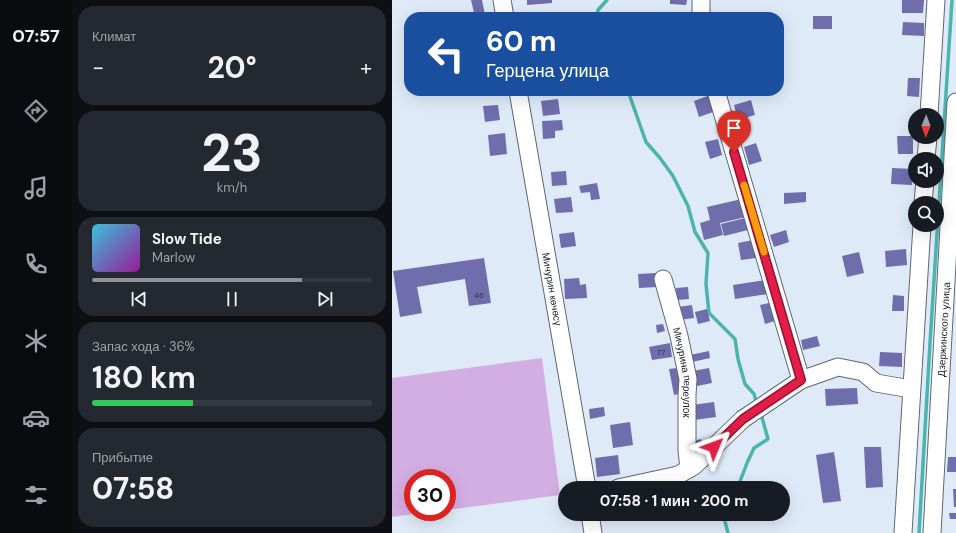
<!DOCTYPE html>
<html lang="ru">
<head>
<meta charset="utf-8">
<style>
	body { margin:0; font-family:"DM Sans",sans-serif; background:#242831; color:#f1f3f6; height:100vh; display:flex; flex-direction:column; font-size:15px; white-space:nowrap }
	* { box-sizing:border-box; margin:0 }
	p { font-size:13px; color:#9ea1a6 }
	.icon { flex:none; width:22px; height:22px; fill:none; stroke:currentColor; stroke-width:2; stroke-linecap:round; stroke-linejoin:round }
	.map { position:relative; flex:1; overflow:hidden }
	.panel { display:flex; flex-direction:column; gap:6px; padding:6px; background:#0d0f14; width:320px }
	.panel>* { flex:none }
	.top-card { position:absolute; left:12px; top:12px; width:380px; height:84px; border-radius:16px; box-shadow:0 4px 16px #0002; background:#1a4fa0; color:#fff; overflow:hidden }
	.needle { width:26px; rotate:181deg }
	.controls { position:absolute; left:516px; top:108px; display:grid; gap:8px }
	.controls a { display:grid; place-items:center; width:36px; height:36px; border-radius:50%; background:#171b24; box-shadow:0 4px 16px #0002; font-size:20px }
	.speed { position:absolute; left:12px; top:469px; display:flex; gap:8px; font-size:20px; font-weight:700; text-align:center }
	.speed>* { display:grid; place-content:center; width:52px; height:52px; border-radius:50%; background:#171b24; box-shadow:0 4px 16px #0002; line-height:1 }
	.speed .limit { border:6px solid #d22; background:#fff; color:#111 }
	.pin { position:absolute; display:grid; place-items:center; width:34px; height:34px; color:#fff; margin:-41px -17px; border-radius:50% 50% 50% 0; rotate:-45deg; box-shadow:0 0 4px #0007 }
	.pin .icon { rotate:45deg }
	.me { position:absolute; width:44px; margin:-22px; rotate:46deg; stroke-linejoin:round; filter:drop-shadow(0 0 3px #0008) }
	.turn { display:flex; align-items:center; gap:14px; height:84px; padding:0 16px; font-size:18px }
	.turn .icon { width:52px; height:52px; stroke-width:2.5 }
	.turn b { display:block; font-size:28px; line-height:34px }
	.big { font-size:30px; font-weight:700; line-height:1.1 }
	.panel .widget { flex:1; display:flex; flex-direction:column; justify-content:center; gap:6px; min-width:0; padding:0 14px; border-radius:16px; background:#242831 }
	.panel .dial { align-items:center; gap:0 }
	.dial b { font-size:52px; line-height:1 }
	.song { display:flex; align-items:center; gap:12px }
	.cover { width:48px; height:48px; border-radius:6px; background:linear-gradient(135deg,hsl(190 70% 55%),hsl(300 70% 35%)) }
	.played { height:4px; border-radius:2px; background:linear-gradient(90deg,#8c9099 75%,#363941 75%) }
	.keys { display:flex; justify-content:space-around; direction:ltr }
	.heat { display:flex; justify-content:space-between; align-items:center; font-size:22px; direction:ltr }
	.charge { height:6px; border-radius:3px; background:linear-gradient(90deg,#34c759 36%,#363941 0) }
	.trip { position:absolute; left:166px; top:481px; width:232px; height:40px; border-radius:20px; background:#171b24; box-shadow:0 4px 16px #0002; font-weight:700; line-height:40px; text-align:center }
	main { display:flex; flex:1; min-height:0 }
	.menu { display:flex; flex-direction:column; width:72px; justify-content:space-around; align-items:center; background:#090b0e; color:#9ea1a6 }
	.menu .icon { width:28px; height:28px }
	.menu .on { color:#8c9099 }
	.menu b { font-size:18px; color:#f1f3f6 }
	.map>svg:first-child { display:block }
	.green { fill:#d3aee2 }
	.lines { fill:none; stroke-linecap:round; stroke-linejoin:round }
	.stream { stroke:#4bb4ad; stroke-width:3.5 }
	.building { fill:#706dad }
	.minor-casing { stroke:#5e6773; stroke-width:19 }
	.minor { stroke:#fff; stroke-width:17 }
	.route-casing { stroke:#92132f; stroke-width:10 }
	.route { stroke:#e11d48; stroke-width:7 }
	.slow { stroke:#f59e0b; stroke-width:7 }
	.labels { text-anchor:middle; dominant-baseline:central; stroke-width:3; stroke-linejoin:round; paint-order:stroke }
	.number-label { font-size:8px; fill:#313346 }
	.street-label { font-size:10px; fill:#1c2024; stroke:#dfeaf8 }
</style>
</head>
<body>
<main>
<nav class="menu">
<b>07:57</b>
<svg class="icon on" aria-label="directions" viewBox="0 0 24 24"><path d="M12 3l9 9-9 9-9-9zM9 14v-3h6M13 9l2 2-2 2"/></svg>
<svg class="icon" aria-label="music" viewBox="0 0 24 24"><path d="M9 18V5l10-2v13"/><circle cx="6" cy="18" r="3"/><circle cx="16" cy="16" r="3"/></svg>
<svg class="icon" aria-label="phone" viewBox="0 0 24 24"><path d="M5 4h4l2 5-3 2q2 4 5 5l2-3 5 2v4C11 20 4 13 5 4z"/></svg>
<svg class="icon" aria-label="climate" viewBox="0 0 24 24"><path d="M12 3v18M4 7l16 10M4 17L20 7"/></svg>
<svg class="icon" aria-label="car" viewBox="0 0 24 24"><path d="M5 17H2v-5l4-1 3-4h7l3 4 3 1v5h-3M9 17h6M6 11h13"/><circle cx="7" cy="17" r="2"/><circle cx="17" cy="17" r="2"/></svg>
<svg class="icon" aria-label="filters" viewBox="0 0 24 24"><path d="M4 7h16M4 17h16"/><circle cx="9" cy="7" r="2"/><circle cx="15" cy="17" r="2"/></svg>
</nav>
<section class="panel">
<div class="widget"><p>Климат</p>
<div class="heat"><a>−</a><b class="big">20°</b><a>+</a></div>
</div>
<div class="widget dial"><b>23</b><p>km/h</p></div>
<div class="widget">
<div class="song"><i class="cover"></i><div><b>Slow Tide</b><p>Marlow</p></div></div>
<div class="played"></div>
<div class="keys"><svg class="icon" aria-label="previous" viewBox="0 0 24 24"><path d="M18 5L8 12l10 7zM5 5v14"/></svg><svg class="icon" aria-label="pause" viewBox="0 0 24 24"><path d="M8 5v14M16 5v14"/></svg><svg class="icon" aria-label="next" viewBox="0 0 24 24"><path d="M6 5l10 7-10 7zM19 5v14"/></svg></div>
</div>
<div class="widget"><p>Запас хода · 36%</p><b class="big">180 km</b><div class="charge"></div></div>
<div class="widget"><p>Прибытие</p><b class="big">07:58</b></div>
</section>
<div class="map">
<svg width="564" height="533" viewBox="0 0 564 533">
	<rect width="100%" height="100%" fill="#dfeaf8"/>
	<polygon class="green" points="150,358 168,495 55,510 55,478 21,478 21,512 36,512 0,517 0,378"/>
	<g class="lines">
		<g class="stream">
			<polyline points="205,17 206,10 215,0"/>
			<polyline points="236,91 254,142 268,158 281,176 296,206 303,232 316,253 314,284 317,313 343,339 346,359 353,384 362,394 365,404"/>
			<polyline points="337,488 347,484 355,463 362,448 376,439 369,414"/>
			<polyline points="331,514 336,533"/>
			<polyline points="527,533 538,343 560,0"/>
		</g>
	</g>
	<g class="building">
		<polygon points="79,0 90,0 93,15 83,17"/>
		<polygon points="135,0 160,0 160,3 135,5"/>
		<polygon points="278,0 295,0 294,5 278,4"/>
		<polygon points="510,0 532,0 531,13 510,13"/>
		<polygon points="154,12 154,17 136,17 135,15"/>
		<rect x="319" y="13" width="22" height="4"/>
		<rect x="421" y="16" width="19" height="13"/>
		<polygon points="511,22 532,23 532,36 510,35"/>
		<polygon points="516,78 528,78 527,97 515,96"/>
		<polygon points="91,91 104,91 105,93 92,95"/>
		<polygon points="298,91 311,91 300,95"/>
		<polygon points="318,95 324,111 307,117 302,101"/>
		<polygon points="166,99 168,114 151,116 149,101"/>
		<polygon points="359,100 363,115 346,120 342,105"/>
		<polygon points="106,105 108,120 93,122 91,106"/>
		<polygon points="170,120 171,130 163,131 163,138 151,139 150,121"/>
		<polygon points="113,133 115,154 98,156 96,135"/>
		<polygon points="505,136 521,136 521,154 506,154"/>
		<polygon points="326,139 330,155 318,159 313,142"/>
		<polygon points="364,143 370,161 357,165 352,147"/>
		<polygon points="500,168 521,169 520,185 499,184"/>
		<polygon points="174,171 175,185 160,186 159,172"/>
		<polygon points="205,183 208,199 199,200 198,192 189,193 187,186"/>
		<polygon points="414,192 414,202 392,204 392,193"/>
		<polygon points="179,197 181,212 164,213 162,199"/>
		<polygon points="354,198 358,216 328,223 331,235 312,240 308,223 318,220 315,207"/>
		<polygon points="357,217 360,229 332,236 329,224"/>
		<polygon points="394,230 397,242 382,247 378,235"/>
		<polygon points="182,232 184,246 169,248 167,234"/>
		<polygon points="361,240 364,258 349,260 346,243"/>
		<polygon points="514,249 515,265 494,267 493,251"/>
		<polygon points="467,252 472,273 455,277 450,256"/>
		<polygon points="92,258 99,303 77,306 73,279 25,287 30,313 8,317 1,271"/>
		<polygon points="264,273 265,287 247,288 246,274"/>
		<polygon points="187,278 188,285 194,284 195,298 173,299 172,279"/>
		<polygon points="374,280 376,294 343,299 341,285"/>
		<polygon points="296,287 297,299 285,300 284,288"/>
		<polygon points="501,295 512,296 512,311 500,311"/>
		<polygon points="377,303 383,321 373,324 368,305"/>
		<polygon points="300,305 302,318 287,320 286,307"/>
		<polygon points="315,309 318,321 306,324 303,312"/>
		<polygon points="271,324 273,331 265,333 264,325"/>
		<polygon points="425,336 428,346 411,350 409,340"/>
		<polygon points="278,343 280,357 260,360 257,347"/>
		<polygon points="317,351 318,358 300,362 298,355"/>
		<polygon points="488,352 510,353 510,367 487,366"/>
		<polygon points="285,368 290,393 282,395 277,369"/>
		<polygon points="317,368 320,383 305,386 301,371"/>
		<polygon points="465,388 466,404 434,406 433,389"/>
		<polygon points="322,402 324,417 302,420 300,405"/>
		<polygon points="212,407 213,416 198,419 197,409"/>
		<polygon points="238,422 241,445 221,448 218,425"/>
		<polygon points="309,439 312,451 301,454 298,442"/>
		<polygon points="472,447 489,447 491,487 474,488"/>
		<polygon points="442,452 449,501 431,503 424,455"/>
		<polygon points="226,455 228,474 205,477 203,458"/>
		<polygon points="556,457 564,457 564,472 555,472"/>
		<polygon points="561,489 564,489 564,507 562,507"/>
		<polygon points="557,513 564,513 564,519 558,519"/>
		<polygon points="211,514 230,514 230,518 211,519"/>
	</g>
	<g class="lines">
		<g class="minor-casing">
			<g id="minor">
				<polyline points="110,0 113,17"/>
				<polyline points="309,17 309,0"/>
				<path id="s1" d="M126,91L195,488"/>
				<polyline points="324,91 409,380"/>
				<polyline points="537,115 544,0"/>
				<polyline points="534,159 536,137"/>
				<polyline points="531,203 533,181"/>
				<path id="s2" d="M271,279L287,336L296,379L295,395V450L297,469"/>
				<polyline points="226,488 286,475 302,466 351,419 409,380 446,367 471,372 484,383 519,389"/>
				<polyline points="198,514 201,533"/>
				<polyline points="511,533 530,225"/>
				<path id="s3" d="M540,533L564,102"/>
			</g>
		</g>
		<use href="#minor" class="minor"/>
	</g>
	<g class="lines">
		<g class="route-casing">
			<polyline id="route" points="322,447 351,419 409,380 342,152"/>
		</g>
		<use href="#route" class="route"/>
		<polyline class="slow" points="352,185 372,252"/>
	</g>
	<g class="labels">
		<g class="number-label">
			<text x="87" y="295">46</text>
			<text x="269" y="352">77</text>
		</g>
		<g class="street-label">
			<text stroke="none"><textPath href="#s1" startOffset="201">Мичурин көчөсү</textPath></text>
			<text stroke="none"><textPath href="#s3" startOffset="204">Дзержинского улица</textPath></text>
			<text stroke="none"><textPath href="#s2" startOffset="96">Мичурина переулок</textPath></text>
		</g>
	</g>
</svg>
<div class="controls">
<a><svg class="needle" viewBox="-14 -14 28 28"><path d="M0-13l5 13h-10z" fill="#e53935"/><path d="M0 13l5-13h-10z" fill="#9ea1a6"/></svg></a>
<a><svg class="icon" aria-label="sound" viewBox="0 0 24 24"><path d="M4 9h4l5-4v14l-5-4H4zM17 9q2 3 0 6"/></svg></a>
<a><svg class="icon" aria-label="search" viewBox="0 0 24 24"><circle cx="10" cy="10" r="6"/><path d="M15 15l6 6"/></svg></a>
</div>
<div class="speed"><div class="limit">30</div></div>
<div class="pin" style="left:342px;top:152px;background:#d93025"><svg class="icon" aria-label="arrive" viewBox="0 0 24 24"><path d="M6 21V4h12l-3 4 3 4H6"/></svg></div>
<svg class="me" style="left:322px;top:447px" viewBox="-20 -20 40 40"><path d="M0-17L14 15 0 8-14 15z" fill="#e11d48" stroke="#fff" stroke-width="4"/></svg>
<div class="trip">07:58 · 1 мин · 200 m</div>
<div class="top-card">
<div class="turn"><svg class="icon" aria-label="left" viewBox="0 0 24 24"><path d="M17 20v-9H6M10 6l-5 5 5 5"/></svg><div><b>60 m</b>Герцена улица</div></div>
</div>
</div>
</main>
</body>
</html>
